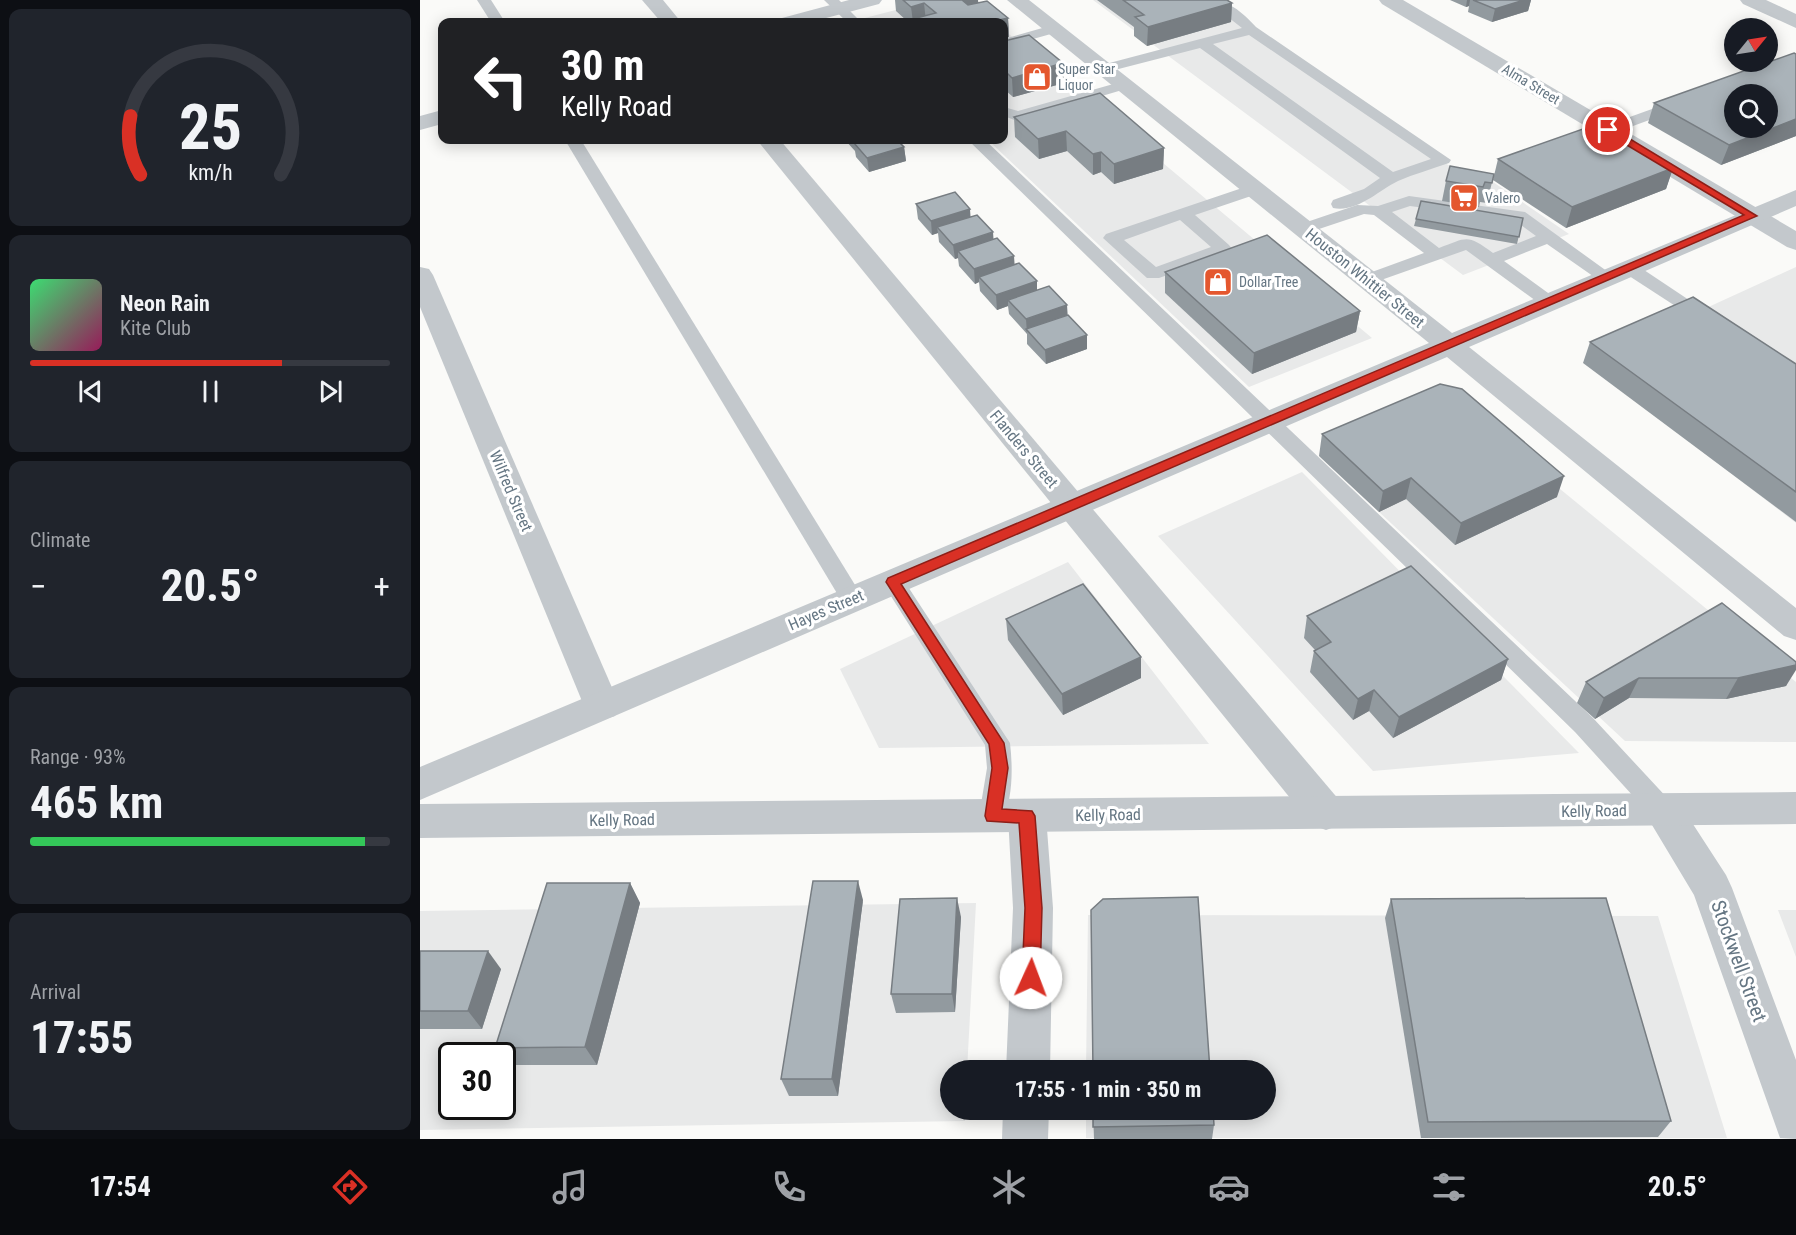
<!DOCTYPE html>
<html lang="en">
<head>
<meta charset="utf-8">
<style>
	body { margin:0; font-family:"Roboto Condensed",sans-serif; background:#20242c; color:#f1f3f6; height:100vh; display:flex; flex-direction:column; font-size:22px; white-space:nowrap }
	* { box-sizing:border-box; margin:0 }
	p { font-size:20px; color:#9ea1a6 }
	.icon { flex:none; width:33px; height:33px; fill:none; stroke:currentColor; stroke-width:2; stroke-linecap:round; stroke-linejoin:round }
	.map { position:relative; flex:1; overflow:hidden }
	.details { display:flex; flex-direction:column; gap:9px; padding:9px; background:#0d0f14; width:420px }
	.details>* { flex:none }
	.banner { position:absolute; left:18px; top:18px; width:570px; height:126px; border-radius:12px; box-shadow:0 3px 15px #0003; background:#202124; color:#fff; overflow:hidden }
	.needle { width:39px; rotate:60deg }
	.buttons { position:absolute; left:1304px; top:18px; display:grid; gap:12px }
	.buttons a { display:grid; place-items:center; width:54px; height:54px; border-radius:50%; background:#171b24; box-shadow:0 3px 15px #0003; font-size:30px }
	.speed { position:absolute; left:18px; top:1042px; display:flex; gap:12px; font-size:30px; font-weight:700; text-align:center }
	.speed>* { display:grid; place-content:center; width:78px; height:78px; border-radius:50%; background:#171b24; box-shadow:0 3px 15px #0003; line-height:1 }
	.speed .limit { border:3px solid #111; border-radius:9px; background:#fff; color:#111 }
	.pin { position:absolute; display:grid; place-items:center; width:51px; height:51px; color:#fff; margin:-26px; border:3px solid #fff; border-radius:50%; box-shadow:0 2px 6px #0007 }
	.me { position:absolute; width:66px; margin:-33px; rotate:2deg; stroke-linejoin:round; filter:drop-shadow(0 0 4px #0008) }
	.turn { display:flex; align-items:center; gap:21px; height:126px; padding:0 24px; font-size:27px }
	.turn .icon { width:78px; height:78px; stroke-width:2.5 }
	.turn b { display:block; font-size:42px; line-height:51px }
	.big { font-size:45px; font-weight:700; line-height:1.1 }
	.details .tile { flex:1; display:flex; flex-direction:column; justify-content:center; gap:9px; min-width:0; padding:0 21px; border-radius:12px; background:#20242c }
	.details .dial { align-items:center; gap:0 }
	.dial svg { height:156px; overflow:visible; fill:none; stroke:#363941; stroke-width:7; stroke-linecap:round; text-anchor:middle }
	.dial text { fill:#f1f3f6; stroke:none }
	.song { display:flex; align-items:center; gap:18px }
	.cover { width:72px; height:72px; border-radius:9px; background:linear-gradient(135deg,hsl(140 70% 55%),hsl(330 70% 35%)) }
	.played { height:6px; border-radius:3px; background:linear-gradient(90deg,#d93025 70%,#363941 70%) }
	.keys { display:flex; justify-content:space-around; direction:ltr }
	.heat { display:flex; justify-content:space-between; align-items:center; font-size:33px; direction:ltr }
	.charge { height:9px; border-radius:4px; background:linear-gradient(90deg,#34c759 93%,#363941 0) }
	.trip { position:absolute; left:520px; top:1060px; width:336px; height:60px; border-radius:30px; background:#171b24; box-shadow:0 3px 15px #0003; font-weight:700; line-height:60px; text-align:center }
	.dock { display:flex; height:96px; justify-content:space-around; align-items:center; background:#090b0e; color:#9ea1a6 }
	.dock .icon { width:42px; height:42px }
	.dock .active { color:#d93025 }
	.dock b { font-size:27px; color:#f1f3f6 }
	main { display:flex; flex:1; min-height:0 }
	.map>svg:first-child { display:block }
	.built { fill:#e8e9e9; fill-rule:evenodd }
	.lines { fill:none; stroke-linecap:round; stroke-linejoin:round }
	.service { fill:#c3c8cc; fill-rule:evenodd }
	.minor { fill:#c3c8cc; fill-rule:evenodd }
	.tertiary { fill:#c3c8cc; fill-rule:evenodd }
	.wall { fill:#929a9f }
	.shaded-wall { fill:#777d82 }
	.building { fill:#aab3b9; stroke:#777d82; stroke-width:1.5; fill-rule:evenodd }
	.route { fill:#d93025; stroke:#8d1f18; stroke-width:1.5 }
	.labels { text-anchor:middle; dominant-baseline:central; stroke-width:6; stroke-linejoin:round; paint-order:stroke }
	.far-poi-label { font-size:14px; fill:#657683; stroke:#fff; text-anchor:start }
	.far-street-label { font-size:14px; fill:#657683; stroke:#fff }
	.street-label { font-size:16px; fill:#657683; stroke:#fff }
	.near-street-label { font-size:20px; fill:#657683; stroke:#fff }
</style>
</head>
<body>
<main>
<section class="details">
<div class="tile dial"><svg viewBox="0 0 100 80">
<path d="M14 69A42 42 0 1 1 86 69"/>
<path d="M14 69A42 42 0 0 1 9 39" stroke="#d93025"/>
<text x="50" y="56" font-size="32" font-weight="700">25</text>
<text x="50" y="72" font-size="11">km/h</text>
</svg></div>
<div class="tile">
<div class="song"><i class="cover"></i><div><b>Neon Rain</b><p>Kite Club</p></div></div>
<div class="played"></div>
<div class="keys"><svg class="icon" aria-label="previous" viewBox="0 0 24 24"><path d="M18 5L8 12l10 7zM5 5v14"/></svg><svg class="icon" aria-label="pause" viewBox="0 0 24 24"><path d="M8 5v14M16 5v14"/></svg><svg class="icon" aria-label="next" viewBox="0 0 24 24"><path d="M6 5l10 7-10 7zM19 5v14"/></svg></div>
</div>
<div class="tile"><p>Climate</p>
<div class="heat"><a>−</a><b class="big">20.5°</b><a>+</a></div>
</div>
<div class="tile"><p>Range · 93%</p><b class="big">465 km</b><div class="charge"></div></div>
<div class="tile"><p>Arrival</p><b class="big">17:55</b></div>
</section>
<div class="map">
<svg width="1376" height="1139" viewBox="0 0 1376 1139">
	<rect width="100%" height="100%" fill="#fafaf8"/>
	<g class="built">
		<polygon points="514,0 548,0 574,22 445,22 441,19"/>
		<polygon points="673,0 783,0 1043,175 1057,171 1149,234 1043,275"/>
		<polygon points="584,30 952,338 829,387 568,140 584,140"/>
		<polygon points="1376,267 1376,523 1166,363"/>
		<polygon points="1030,399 1376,682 1376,742 1205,741 900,457"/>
		<polygon points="882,472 1159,753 953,771 738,536"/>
		<polygon points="648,562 789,744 459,748 420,669"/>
		<path d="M556,903L547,1071H531V1110H545V1121L0,1130V911ZM32,1056H82V1107H32Z"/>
		<polygon points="1358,910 1376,910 1376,957"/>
		<polygon points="668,915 1238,916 1307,1138 666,1138 666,1110 846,1110 846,1071 666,1071"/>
	</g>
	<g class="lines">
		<g class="service">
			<polygon points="57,0 71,0 85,22 71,22"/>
			<polygon points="404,0 419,0 441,22 427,22"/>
			<path d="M786,0C809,0 821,11 836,27L1031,160L1029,163C1012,169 994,174 978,181C959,190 937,213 913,208L911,204L913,200L944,189L960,178L780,48L683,73L676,69L678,66L822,28ZM829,35L1011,159L973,172L793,44Z"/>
			<polygon points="633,25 638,26 640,29 638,32 584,47 584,39"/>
			<polygon points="704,81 711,85 709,88 597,121 584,116 584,107 598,111"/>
			<polygon points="1257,100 1262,102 1265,105 1262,108 1194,133 1182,133 1180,130 1182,127"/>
			<polygon points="145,140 161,140 440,593 443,599 440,605 432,608 424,605"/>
			<polygon points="548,140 565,140 1173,718 1251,802 1255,810 1251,818 1242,821 1233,818 1155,732"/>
			<path d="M834,184L840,185L842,189L840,193L775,215L809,245L812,249L809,253L739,278H727L683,238L686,234ZM760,220L791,247L736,267L704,240Z"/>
			<path d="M989,196L1105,212L1195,277L1192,281H1180L1127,244L1084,261L1135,298L1138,302L1135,306H1123L1046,250L947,285L941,284L938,280L941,276L1004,253L954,215L944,214L884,234L878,233L875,229L878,225L937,205L958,206ZM990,206L1094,220L1116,236L1073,253C1047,234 1048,237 1019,248L972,212Z"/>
			<polygon points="1209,263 1215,264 1296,318 1294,322 1280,322 1203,272 1200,268 1203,264"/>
			<path d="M473,574L481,576L590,743C593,769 593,800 581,824L572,827L563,824L559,816L567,768L565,745L462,582L465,576Z"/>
		</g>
		<g class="minor">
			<polygon points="222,0 243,0 261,22 241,22"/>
			<polygon points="429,0 462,0 459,4 391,22 359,22 362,18"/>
			<polygon points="959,0 983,0 1376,231 1376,250 1367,247 962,4"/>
			<polygon points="1320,0 1346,0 1376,14 1376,28 1323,4"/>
			<polygon points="22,110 22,124 0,130 0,116"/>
			<polygon points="337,140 360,140 920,801 925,813 920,825 906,830 892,825"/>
			<polygon points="0,267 9,269 13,275 200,706 195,716 182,720 169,716 164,706 0,307"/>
			<polygon points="1242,794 1256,798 1306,875 1312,888 1376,1060 1376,1139 1360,1138 1274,895 1223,810 1228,798"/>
			<polygon points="607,799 621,804 626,816 633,908 630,1071 586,1071 593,908 588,816 593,804"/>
			<polygon points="583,1110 629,1110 628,1139 582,1139"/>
		</g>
		<g class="tertiary">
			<polygon points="587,0 609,0 1032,333 1376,190 1376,206 1049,347 1376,608 1376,640 1364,636 1027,357 0,800 0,767 1009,343"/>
			<polygon points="1376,792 1376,824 0,838 0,804"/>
		</g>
	</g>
	<g class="wall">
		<polygon points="475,0 558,0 558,3 567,1 588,18 589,37 584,38 584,22 481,22 487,21 476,11"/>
		<polygon points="677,0 807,0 812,3 811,22 727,46 714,36 714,27"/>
		<polygon points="1030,0 1111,0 1108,11 1072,22 1048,12 1049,6 1046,7"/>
		<polygon points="584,41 644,83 593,97 584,89"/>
		<polygon points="1376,54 1376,136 1301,165 1228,123 1234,103"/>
		<polygon points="594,117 744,148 743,169 694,184 681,172 673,175 647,151 619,159 595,137"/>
		<polygon points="425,140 477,140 484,147 486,161 449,172 436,157 435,151"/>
		<polygon points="1078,159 1253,168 1246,189 1146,228 1073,180"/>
		<polygon points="1074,174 1067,203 1060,202 1059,207 1022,201 1026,181"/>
		<polygon points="496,204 551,217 573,240 617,290 647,305 647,315 667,349 626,364 607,344 607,334 589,314 588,306 577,310 560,291 559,282 555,284 539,266 538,258 535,259 519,242 518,233 512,235 498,219"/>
		<polygon points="1103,218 1097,244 994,226 996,219"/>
		<polygon points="745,272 940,311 936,332 832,374 745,293"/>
		<polygon points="1170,342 1376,364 1376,522 1163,363"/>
		<polygon points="902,434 1137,497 1035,545 986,499 959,512 899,456"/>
		<polygon points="887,616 1088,659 1081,680 973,738 949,711 933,720 890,672 894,651 895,650 884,638"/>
		<polygon points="586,619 721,657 721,678 643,715 588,640"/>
		<polygon points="1376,662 1366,686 1306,699 1209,698 1175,719 1157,703 1166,682"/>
		<polygon points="210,883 220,903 177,1065 89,1065 82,1057 82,1056 81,1056 75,1048"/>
		<polygon points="971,899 1251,1121 1238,1137 1001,1138 965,918"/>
		<polygon points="443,900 418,1096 369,1096 361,1079"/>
		<polygon points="541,917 535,1012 476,1013 471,994"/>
		<polygon points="0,951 81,969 62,1029 0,1029"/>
		<polygon points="673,1110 794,1125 792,1139 674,1139"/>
	</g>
	<g class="shaded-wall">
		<polygon points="536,0 558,0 559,9 537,14"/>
		<polygon points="1047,0 1050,0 1049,6 1046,7"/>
		<polygon points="1104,0 1111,0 1108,11 1072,22 1075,9"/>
		<polygon points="504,3 506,22 493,22 491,7"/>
		<polygon points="812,3 811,22 727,46 728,27"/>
		<polygon points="588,18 589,37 584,38 584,22 570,22"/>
		<polygon points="643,63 644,83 593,97 592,78"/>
		<polygon points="1376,119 1376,136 1301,165 1309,145"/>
		<polygon points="646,131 647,151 619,159 618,139"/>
		<polygon points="433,140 471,140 434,144"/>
		<polygon points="484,147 486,161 449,172 447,158"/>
		<polygon points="744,148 743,169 694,184 694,164"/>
		<polygon points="681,152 681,172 673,175 673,154"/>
		<polygon points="1253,168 1246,189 1146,228 1152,207"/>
		<polygon points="550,209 551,223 517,227 518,233 512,235 511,221"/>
		<polygon points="573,232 574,246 538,251 538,258 535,259 533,245"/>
		<polygon points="594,256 595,270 559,277 559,282 555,284 554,269"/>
		<polygon points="617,281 617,296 588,300 588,306 577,310 576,295"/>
		<polygon points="647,305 648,320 606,329 607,334 606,319"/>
		<polygon points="940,311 936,332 832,374 834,353"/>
		<polygon points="667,335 667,349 626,364 625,350"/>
		<polygon points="1144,476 1137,497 1035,545 1041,523"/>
		<polygon points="991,478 986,499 959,512 963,491"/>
		<polygon points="721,657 721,678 643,715 642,694"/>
		<polygon points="1088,659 1081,680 973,738 979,717"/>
		<polygon points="1376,665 1376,670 1366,686 1306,699 1318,678"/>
		<polygon points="1219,678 1209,698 1175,719 1184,698"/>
		<polygon points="954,690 949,711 933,720 938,699"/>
		<polygon points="438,881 443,900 418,1096 412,1079"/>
		<polygon points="210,883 220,903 177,1065 165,1047"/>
		<polygon points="537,898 541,917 535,1012 532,994"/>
		<polygon points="68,951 81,969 62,1029 48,1011"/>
	</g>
	<g class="building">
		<polygon points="483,0 542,0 548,5 567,1 588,18 570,22 481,22 516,13 504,3 491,7"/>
		<polygon points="703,0 807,0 812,3 728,27 715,17 724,15"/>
		<polygon points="1053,0 1104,0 1075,9"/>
		<polygon points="609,35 643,63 592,78 584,70 584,41"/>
		<path d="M1374,53L1376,54V119L1309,145L1234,103ZM1314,94H1347V128H1314Z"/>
		<polygon points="680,93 744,148 694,164 681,152 673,154 646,131 618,139 594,117"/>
		<polygon points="1177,124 1253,168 1152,207 1078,159"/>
		<polygon points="447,140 477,140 484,147 447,158 434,143"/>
		<polygon points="1030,166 1074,174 1072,183 1065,182 1063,187 1026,181"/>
		<polygon points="535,192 550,209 511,221 496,204"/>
		<polygon points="1001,201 1103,218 1099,237 996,219"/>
		<polygon points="557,215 573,232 533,245 517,227"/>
		<polygon points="847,235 940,311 834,353 745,272"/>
		<polygon points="577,238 594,256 554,269 538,251"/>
		<polygon points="599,263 617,281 576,295 559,277"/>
		<polygon points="629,286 647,305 606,319 588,300"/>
		<polygon points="1273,297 1376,364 1376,492 1170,342"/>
		<polygon points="648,315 667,335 625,350 606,329"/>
		<polygon points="1020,384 1042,389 1144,476 1041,523 991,478 963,491 902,434"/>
		<polygon points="991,566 1088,659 979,717 954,690 938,699 894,651 911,642 887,616"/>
		<polygon points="663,584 721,657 642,694 586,619"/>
		<polygon points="1302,603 1376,662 1376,665 1318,678 1219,678 1184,698 1166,682"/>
		<polygon points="393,881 438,881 412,1079 361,1079"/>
		<polygon points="127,883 210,883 165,1047 75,1048"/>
		<polygon points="778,897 790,1071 673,1071 671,910 683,899"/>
		<polygon points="537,898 532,994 471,994 480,899"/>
		<polygon points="1186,898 1251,1121 1008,1122 971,899"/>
		<polygon points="0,951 68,951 48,1011 0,1011"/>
		<polygon points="673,1110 793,1110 794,1125 673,1127"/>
	</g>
	<polygon class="route" points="1185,128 1192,128 1337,216 481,584 584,743 588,768 582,809 612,811 615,816 622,908 620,978 617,984 611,986 605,984 602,978 605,908 599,823 567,821 565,816 572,768 569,744 468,585 466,582 468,578 1324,215 1185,132"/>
	<defs>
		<g id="shop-square" transform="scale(1.5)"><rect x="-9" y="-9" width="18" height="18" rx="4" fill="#e4572e" stroke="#fff"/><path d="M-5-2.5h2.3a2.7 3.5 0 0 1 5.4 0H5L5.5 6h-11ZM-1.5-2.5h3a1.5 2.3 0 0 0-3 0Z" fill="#fff"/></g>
		<g id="supermarket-square" transform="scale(1.5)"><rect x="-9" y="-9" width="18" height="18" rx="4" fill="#e4572e" stroke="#fff"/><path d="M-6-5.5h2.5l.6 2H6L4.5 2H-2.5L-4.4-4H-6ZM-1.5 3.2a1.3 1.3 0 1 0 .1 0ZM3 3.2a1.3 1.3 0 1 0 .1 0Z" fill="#fff"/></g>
	</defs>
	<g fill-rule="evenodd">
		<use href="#shop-square" x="617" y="77"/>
		<use href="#supermarket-square" x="1044" y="198"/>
		<use href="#shop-square" x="798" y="282"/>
	</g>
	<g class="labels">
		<g class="far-poi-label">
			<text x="638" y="69">Super Star<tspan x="638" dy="16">Liquor</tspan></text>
			<text x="1065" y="198">Valero</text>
			<text x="819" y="282">Dollar Tree</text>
		</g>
		<g class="far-street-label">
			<text transform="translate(1111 84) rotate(31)">Alma Street</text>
		</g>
		<g class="street-label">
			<text transform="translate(945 278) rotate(39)">Houston Whittier Street</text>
			<text transform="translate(604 449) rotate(50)">Flanders Street</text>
			<text transform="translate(91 491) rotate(67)">Wilfred Street</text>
			<text transform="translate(406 610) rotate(-23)">Hayes Street</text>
			<text transform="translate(1174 811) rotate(-1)">Kelly Road</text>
			<text transform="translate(688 815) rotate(-1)">Kelly Road</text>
			<text transform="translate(202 820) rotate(-1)">Kelly Road</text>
		</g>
		<g class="near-street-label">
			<text transform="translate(1319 961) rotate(70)">Stockwell Street</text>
		</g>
	</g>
</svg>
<div class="buttons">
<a><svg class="needle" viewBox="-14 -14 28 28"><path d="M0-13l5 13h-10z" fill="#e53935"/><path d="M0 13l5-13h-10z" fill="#9ea1a6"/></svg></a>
<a><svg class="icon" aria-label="search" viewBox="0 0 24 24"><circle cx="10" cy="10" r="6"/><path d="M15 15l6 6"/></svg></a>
</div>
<div class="speed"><div class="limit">30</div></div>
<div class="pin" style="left:1188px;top:130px;background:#d93025"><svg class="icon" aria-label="arrive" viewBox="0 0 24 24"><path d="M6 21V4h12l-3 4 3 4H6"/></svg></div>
<svg class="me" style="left:611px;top:978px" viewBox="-20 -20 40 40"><circle r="19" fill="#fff"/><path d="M0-13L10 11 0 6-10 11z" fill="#d93025"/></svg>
<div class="trip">17:55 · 1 min · 350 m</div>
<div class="banner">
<div class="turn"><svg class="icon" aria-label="left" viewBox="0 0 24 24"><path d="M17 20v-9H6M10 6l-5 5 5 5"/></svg><div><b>30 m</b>Kelly Road</div></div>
</div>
</div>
</main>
<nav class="dock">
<b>17:54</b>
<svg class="icon active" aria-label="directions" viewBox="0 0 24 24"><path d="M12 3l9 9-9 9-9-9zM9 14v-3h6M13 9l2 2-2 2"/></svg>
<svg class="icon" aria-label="music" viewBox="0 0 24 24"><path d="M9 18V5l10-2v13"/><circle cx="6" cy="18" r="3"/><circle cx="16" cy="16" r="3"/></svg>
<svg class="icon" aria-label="phone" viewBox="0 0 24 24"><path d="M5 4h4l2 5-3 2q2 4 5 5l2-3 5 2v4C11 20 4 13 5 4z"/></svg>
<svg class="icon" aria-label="climate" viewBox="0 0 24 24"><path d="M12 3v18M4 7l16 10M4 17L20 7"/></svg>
<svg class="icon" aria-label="car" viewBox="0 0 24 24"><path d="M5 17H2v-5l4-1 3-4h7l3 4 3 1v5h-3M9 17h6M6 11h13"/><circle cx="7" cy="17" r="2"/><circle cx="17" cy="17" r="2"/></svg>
<svg class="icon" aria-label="filters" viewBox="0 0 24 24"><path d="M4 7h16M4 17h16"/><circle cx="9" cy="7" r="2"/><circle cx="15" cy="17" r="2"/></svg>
<b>20.5°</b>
</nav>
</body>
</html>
